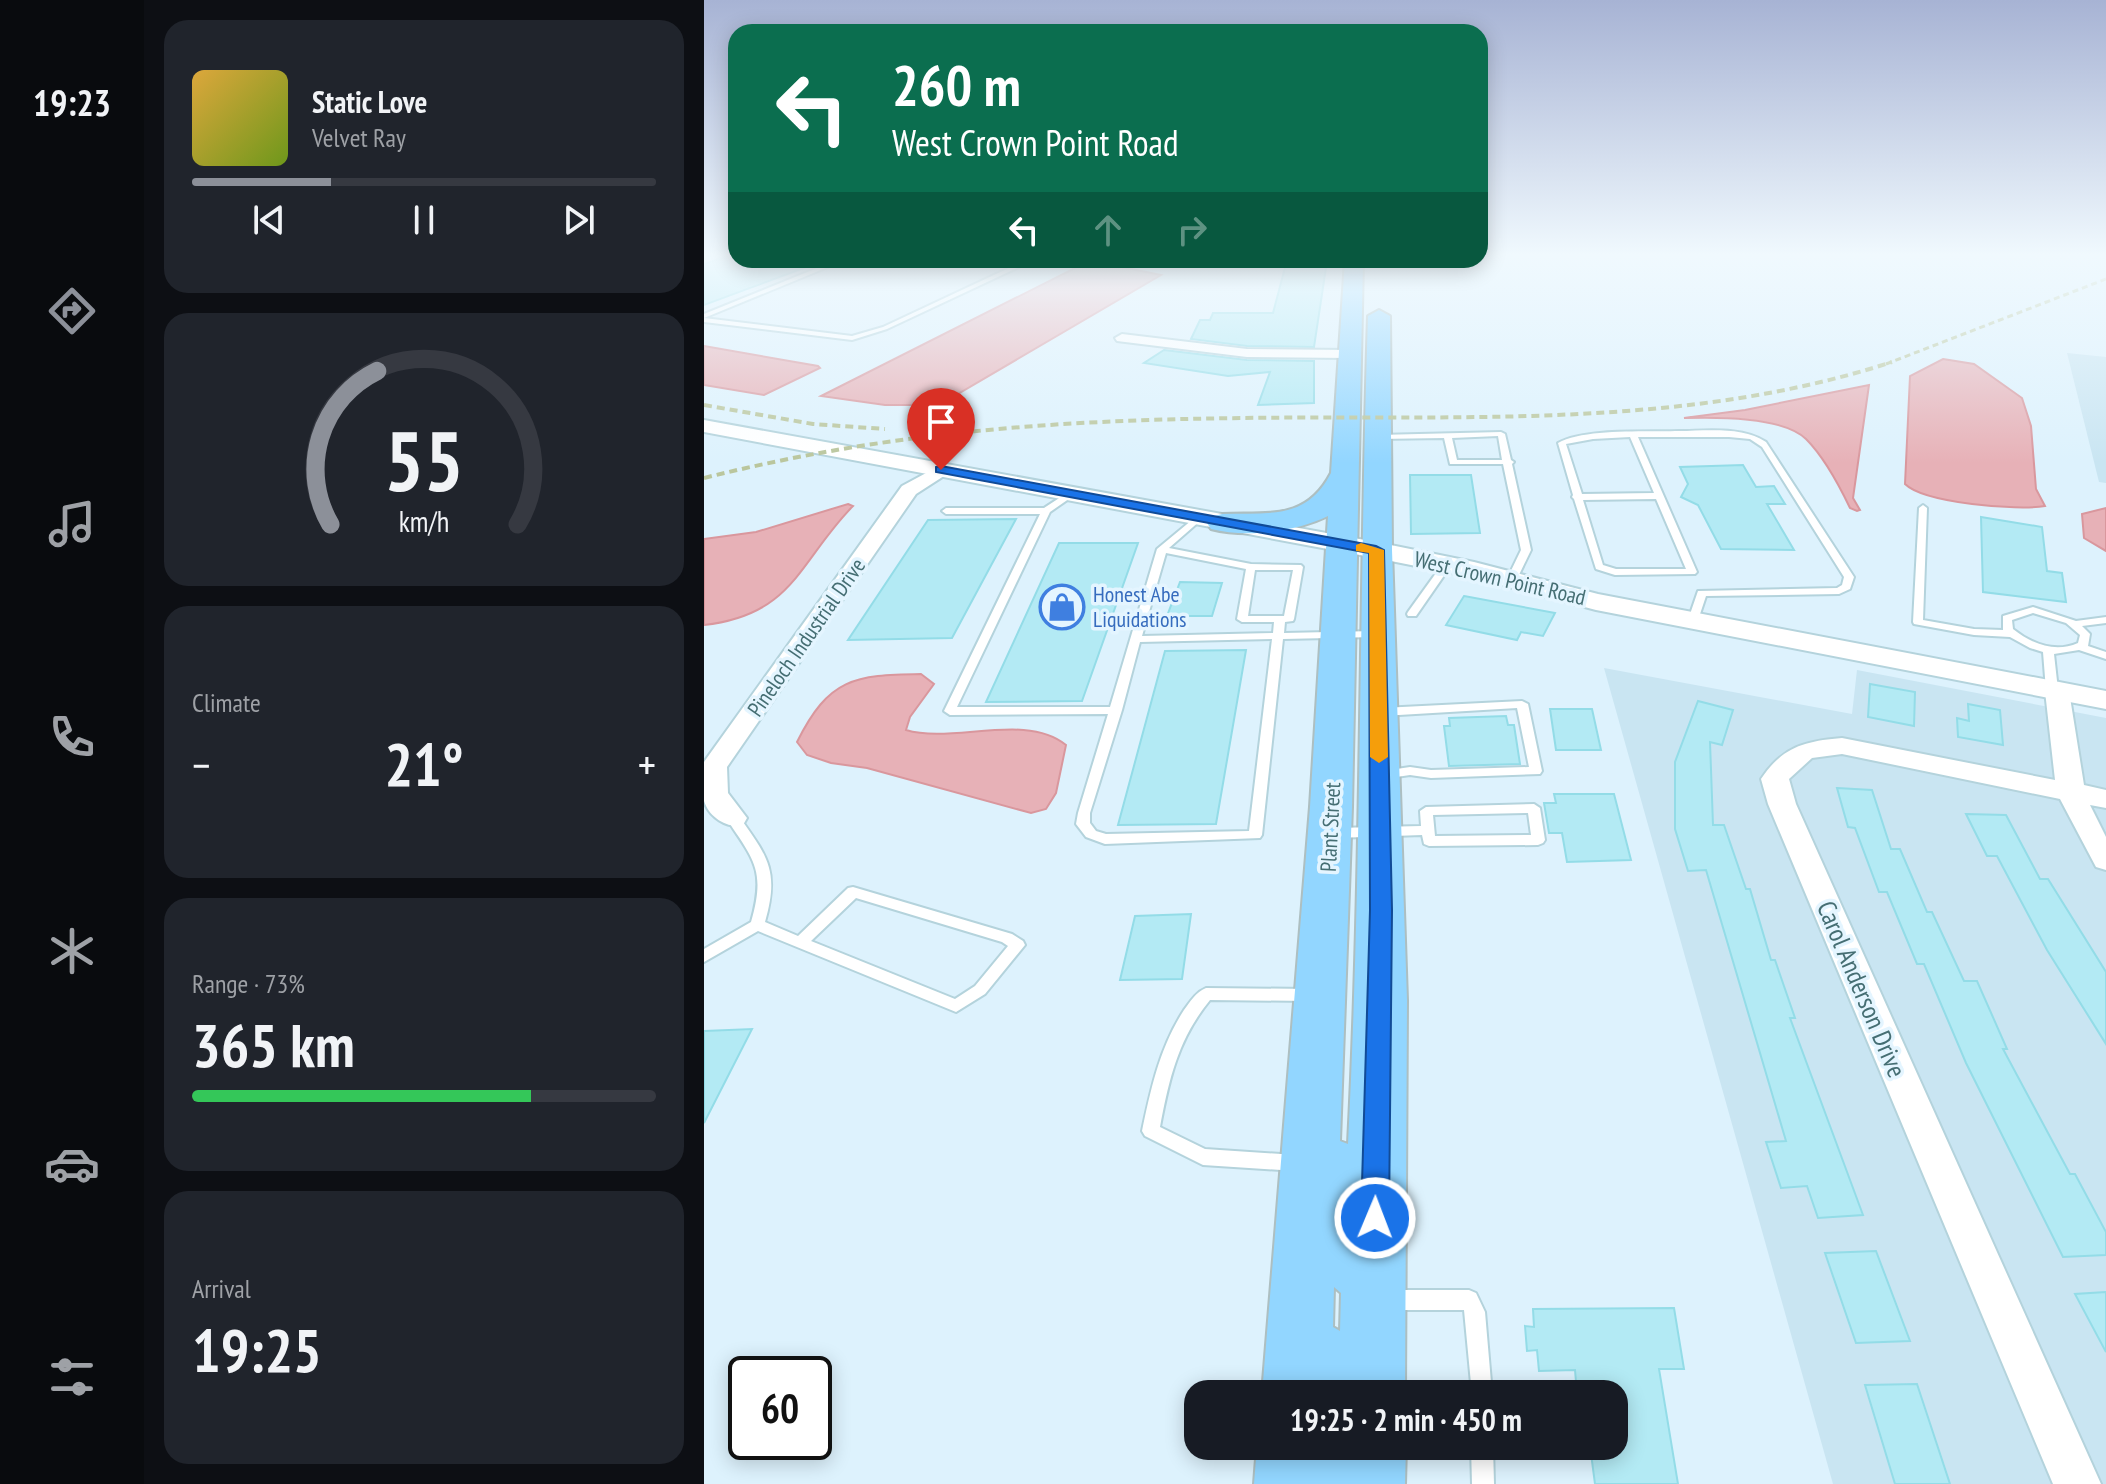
<!DOCTYPE html>
<html lang="en">
<head>
<meta charset="utf-8">
<style>
	body { margin:0; font-family:"PT Sans Narrow",sans-serif; background:#20242c; color:#f1f3f6; height:100vh; display:flex; flex-direction:column; font-size:30px; white-space:nowrap }
	* { box-sizing:border-box; margin:0 }
	p { font-size:26px; color:#9ea1a6 }
	.icon { flex:none; width:44px; height:44px; fill:none; stroke:currentColor; stroke-width:2; stroke-linecap:round; stroke-linejoin:round }
	.map { position:relative; flex:1; overflow:hidden }
	.side { display:flex; flex-direction:column; gap:20px; padding:20px; background:#0d0f14; width:560px }
	.side>* { flex:none }
	.guide { position:absolute; left:24px; top:24px; width:760px; height:244px; border-radius:24px; box-shadow:0 4px 20px #0003; background:#0b6e4f; color:#fff; overflow:hidden }
	.speed { position:absolute; left:24px; top:1356px; display:flex; gap:16px; font-size:40px; font-weight:700; text-align:center }
	.speed>* { display:grid; place-content:center; width:104px; height:104px; border-radius:50%; background:#171b24; box-shadow:0 4px 20px #0003; line-height:1 }
	.speed .limit { border:4px solid #111; border-radius:12px; background:#fff; color:#111 }
	.pin { position:absolute; display:grid; place-items:center; width:68px; height:68px; color:#fff; margin:-82px -34px; border-radius:50% 50% 50% 0; rotate:-45deg; box-shadow:0 0 8px #0007 }
	.pin .icon { rotate:45deg }
	.me { position:absolute; width:88px; margin:-44px; rotate:1deg; stroke-linejoin:round; filter:drop-shadow(0 0 6px #0008) }
	.turn { display:flex; align-items:center; gap:28px; height:168px; padding:0 32px; font-size:36px }
	.turn .icon { width:104px; height:104px; stroke-width:2.5 }
	.turn b { display:block; font-size:56px; line-height:68px }
	.lanes { display:flex; align-items:center; height:76px; padding:0 32px; background:#0003; justify-content:center; gap:40px; direction:ltr }
	.lanes .off { opacity:.35 }
	.big { font-size:60px; font-weight:800; line-height:1.1 }
	.side .tile { flex:1; display:flex; flex-direction:column; justify-content:center; gap:12px; min-width:0; padding:0 28px; border-radius:24px; background:#20242c }
	.side .dial { align-items:center; gap:0 }
	.dial svg { height:208px; overflow:visible; fill:none; stroke:#363941; stroke-width:7; stroke-linecap:round; text-anchor:middle }
	.dial text { fill:#f1f3f6; stroke:none }
	.song { display:flex; align-items:center; gap:24px }
	.cover { width:96px; height:96px; border-radius:12px; background:linear-gradient(135deg,hsl(40 70% 55%),hsl(80 70% 35%)) }
	.played { height:8px; border-radius:4px; background:linear-gradient(90deg,#8c9099 30%,#363941 30%) }
	.keys { display:flex; justify-content:space-around; direction:ltr }
	.heat { display:flex; justify-content:space-between; align-items:center; font-size:44px; direction:ltr }
	.charge { height:12px; border-radius:6px; background:linear-gradient(90deg,#34c759 73%,#363941 0) }
	.trip { position:absolute; left:480px; top:1380px; width:444px; height:80px; border-radius:24px; background:#171b24; box-shadow:0 4px 20px #0003; font-weight:800; line-height:80px; text-align:center }
	main { display:flex; flex:1; min-height:0 }
	.menu { display:flex; flex-direction:column; width:144px; justify-content:space-around; align-items:center; background:#090b0e; color:#9ea1a6 }
	.menu .icon { width:56px; height:56px }
	.menu .active { color:#8c9099 }
	.menu b { font-size:36px; color:#f1f3f6 }
	.map>svg:first-child { display:block }
	.residential { fill:#c9e5f2 }
	.water { fill:#e7b1b7; stroke:#d9979d; stroke-width:2 }
	.building { fill:#b3eaf4; stroke:#93dce7; stroke-width:2 }
	.lines { fill:none; stroke-linecap:round; stroke-linejoin:round }
	.service-casing { stroke:#b4d3dc; stroke-width:4 }
	.minor-casing { stroke:#b4d3dc; stroke-width:4 }
	.tertiary-casing { stroke:#b4d3dc; stroke-width:4 }
	.primary-casing { stroke:#adbfc1; stroke-width:4 }
	.service { fill:#fff; fill-rule:evenodd }
	.minor { fill:#fff; fill-rule:evenodd }
	.tertiary { fill:#fff; fill-rule:evenodd }
	.primary { fill:#92d6ff; fill-rule:evenodd }
	.rail-far1 { stroke:#bac69d; stroke-width:3; stroke-dasharray:6 4; stroke-linecap:butt }
	.rail { stroke:#bac69d; stroke-width:4; stroke-dasharray:8 5; stroke-linecap:butt }
	.route { fill:#1a73e8; stroke:#114b97; stroke-width:2 }
	.slow { fill:#f59e0b }
	.labels { text-anchor:middle; dominant-baseline:central; stroke-width:7; stroke-linejoin:round; paint-order:stroke }
	.street-label { font-size:22px; fill:#456e73; stroke:#e4f5ff }
	.shop-label { font-size:22px; fill:#366cbe; stroke:#e4f5ff; text-anchor:start }
	.near-street-label { font-size:26px; fill:#456e73; stroke:#e4f5ff }
</style>
</head>
<body>
<main>
<nav class="menu">
<b>19:23</b>
<svg class="icon active" aria-label="directions" viewBox="0 0 24 24"><path d="M12 3l9 9-9 9-9-9zM9 14v-3h6M13 9l2 2-2 2"/></svg>
<svg class="icon" aria-label="music" viewBox="0 0 24 24"><path d="M9 18V5l10-2v13"/><circle cx="6" cy="18" r="3"/><circle cx="16" cy="16" r="3"/></svg>
<svg class="icon" aria-label="phone" viewBox="0 0 24 24"><path d="M5 4h4l2 5-3 2q2 4 5 5l2-3 5 2v4C11 20 4 13 5 4z"/></svg>
<svg class="icon" aria-label="climate" viewBox="0 0 24 24"><path d="M12 3v18M4 7l16 10M4 17L20 7"/></svg>
<svg class="icon" aria-label="car" viewBox="0 0 24 24"><path d="M5 17H2v-5l4-1 3-4h7l3 4 3 1v5h-3M9 17h6M6 11h13"/><circle cx="7" cy="17" r="2"/><circle cx="17" cy="17" r="2"/></svg>
<svg class="icon" aria-label="filters" viewBox="0 0 24 24"><path d="M4 7h16M4 17h16"/><circle cx="9" cy="7" r="2"/><circle cx="15" cy="17" r="2"/></svg>
</nav>
<section class="side">
<div class="tile">
<div class="song"><i class="cover"></i><div><b>Static Love</b><p>Velvet Ray</p></div></div>
<div class="played"></div>
<div class="keys"><svg class="icon" aria-label="previous" viewBox="0 0 24 24"><path d="M18 5L8 12l10 7zM5 5v14"/></svg><svg class="icon" aria-label="pause" viewBox="0 0 24 24"><path d="M8 5v14M16 5v14"/></svg><svg class="icon" aria-label="next" viewBox="0 0 24 24"><path d="M6 5l10 7-10 7zM19 5v14"/></svg></div>
</div>
<div class="tile dial"><svg viewBox="0 0 100 80">
<path d="M14 69A42 42 0 1 1 86 69"/>
<path d="M14 69A42 42 0 0 1 32 10" stroke="#8c9099"/>
<text x="50" y="56" font-size="32" font-weight="700">55</text>
<text x="50" y="72" font-size="11">km/h</text>
</svg></div>
<div class="tile"><p>Climate</p>
<div class="heat"><a>−</a><b class="big">21°</b><a>+</a></div>
</div>
<div class="tile"><p>Range · 73%</p><b class="big">365 km</b><div class="charge"></div></div>
<div class="tile"><p>Arrival</p><b class="big">19:25</b></div>
</section>
<div class="map">
<svg width="1402" height="1484" viewBox="0 0 1402 1484">
	<rect width="100%" height="100%" fill="#ddf2fd"/>
	<g class="residential">
		<polygon points="1363,353 1402,357 1402,483 1395,482"/>
		<polygon points="900,668 1148,714 1153,670 1402,718 1402,1484 1129,1484"/>
	</g>
	<g class="water">
		<polygon points="377,265 408,265 457,275 235,405 181,405 117,396"/>
		<polygon points="0,346 114,366 116,368 60,395 0,385"/>
		<path d="M1239,359L1270,364L1318,398L1327,426L1332,489L1341,506C1314,511 1220,503 1201,484L1206,376Z"/>
		<path d="M1165,385L1149,498L1156,510L1153,511L1146,508C1135,485 1120,457 1102,439C1078,416 1012,417 980,418L1041,410Z"/>
		<path d="M144,504L149,506C95,561 90,615 0,625V539L52,532Z"/>
		<polygon points="1402,508 1402,551 1380,538 1378,514"/>
		<path d="M217,674L230,684L206,717L202,730C248,744 322,712 362,745L352,793L342,809L327,813L163,768L127,763L103,755L93,742C125,678 150,675 217,674Z"/>
	</g>
	<g class="building">
		<polygon points="26,255 32,255 32,260 116,262 0,305 0,264"/>
		<polygon points="583,260 623,261 610,347 543,346 487,339 496,320 506,320 509,313 569,313"/>
		<polygon points="460,350 543,360 610,361 610,403 554,405 566,372 524,376 440,363"/>
		<polygon points="1039,465 1052,487 1070,486 1081,504 1063,504 1090,550 1017,549 994,505 977,497 984,484 976,467"/>
		<polygon points="706,475 767,475 776,533 707,534"/>
		<polygon points="1277,517 1338,527 1343,571 1358,573 1362,602 1279,592"/>
		<polygon points="312,519 248,638 144,640 224,520"/>
		<polygon points="355,543 434,543 378,701 282,702"/>
		<polygon points="476,582 518,583 508,616 463,616"/>
		<polygon points="760,596 851,613 839,636 817,632 813,640 742,625"/>
		<polygon points="542,650 512,824 414,825 461,651"/>
		<polygon points="1166,684 1211,692 1210,726 1164,717"/>
		<polygon points="994,701 1029,710 1018,745 1006,742 1009,825 1020,825 1042,889 1046,889 1067,960 1071,960 1091,1018 1086,1018 1159,1215 1114,1218 1103,1186 1077,1188 1062,1142 1082,1141 1002,870 984,871 971,829 971,762"/>
		<polygon points="1264,704 1296,710 1299,745 1254,737 1253,718 1265,721"/>
		<polygon points="846,709 888,709 897,750 852,750"/>
		<polygon points="802,716 804,725 810,725 816,764 745,766 740,726 746,726 745,718"/>
		<polygon points="1133,788 1168,790 1187,849 1196,849 1223,912 1228,912 1260,981 1273,981 1303,1049 1299,1049 1366,1174 1371,1174 1402,1232 1402,1255 1359,1257 1262,1063 1220,964 1213,964 1183,892 1175,892 1151,828 1144,827"/>
		<polygon points="850,794 910,794 927,860 863,862 858,833 845,833 840,803 852,803"/>
		<polygon points="1262,814 1302,815 1336,879 1344,879 1402,972 1402,1044 1343,950 1293,856 1283,856"/>
		<polygon points="487,914 478,979 416,980 431,916"/>
		<polygon points="48,1029 0,1123 0,1031"/>
		<polygon points="1172,1251 1206,1341 1152,1343 1121,1253"/>
		<polygon points="1402,1292 1402,1352 1371,1294"/>
		<polygon points="970,1308 980,1369 955,1369 974,1484 891,1484 886,1446 910,1446 910,1394 873,1394 871,1370 835,1371 833,1350 823,1351 821,1326 830,1327 829,1309"/>
		<polygon points="1213,1384 1246,1484 1191,1484 1161,1385"/>
	</g>
	<g class="lines">
		<g class="service-casing">
			<g id="service">
				<polygon points="133,260 141,260 0,318 0,314"/>
				<polygon points="322,260 330,260 183,329 148,340 0,322 0,318 148,336 179,327"/>
				<path d="M975,431C1001,431 1039,426 1062,442L1150,577L1146,589L1135,594L1002,596L994,620L993,622H985L984,620L994,591L1133,588L1138,585L1140,577L1058,447L1046,439L1025,437H934L993,572L991,574L911,575L892,569L870,499L868,497L869,495L854,443C880,428 944,432 975,431ZM926,437L950,493L878,494L862,444L889,439ZM952,499L982,569H912L899,565L879,500Z"/>
				<path d="M797,432L801,434L807,460L810,462L808,464L827,550L813,579L808,582L803,579L817,550L799,464H746L740,438L674,439L670,437L674,435ZM794,436L798,460H753L748,438Z"/>
				<path d="M366,491L370,494L369,496L346,512L253,707H406L453,549L494,515L499,518L497,520L465,548L547,564L597,565L599,567L590,619L589,621L581,622L580,633L671,631L676,634L671,637L579,639L558,835L556,838L401,844L382,837L372,824L374,813L404,714L246,715L240,711L336,514H242L238,511L242,508H340ZM462,553L542,569L533,619L538,622H570L569,633L438,636ZM551,570H589L580,616H544ZM568,639L545,831L402,834L392,831L386,823V813L418,710L436,642Z"/>
				<path d="M1219,505L1223,508L1219,620L1270,629L1299,630V616L1329,607L1372,621L1402,617V623L1378,626L1386,634L1384,646L1402,652V659L1375,650L1350,654L1354,690L1348,693L1342,690L1339,652L1326,648L1306,637L1270,635L1210,624L1209,622L1215,508ZM1329,613L1362,623L1376,635L1374,643C1351,653 1328,644 1309,629L1308,620Z"/>
				<polygon points="743,561 748,564 712,616 704,616 703,614 704,612 740,562"/>
				<polygon points="818,701 824,704 838,771 836,774 727,778 706,775 679,779 673,775 679,771 706,767 727,770 825,767 813,708 678,716 672,712 678,708"/>
				<path d="M830,804L836,808L841,840L839,843L834,845L725,846L720,844L718,835L631,838L626,836L624,833L626,830L631,828L717,826L716,811L722,807ZM824,813L827,835L731,836L729,815Z"/>
				<path d="M29,814L34,815C63,856 76,870 61,922L94,936L144,888L149,887L308,934L319,941L321,945L281,994L252,1012L54,931L0,962V949L47,922C62,870 50,860 22,818L24,815ZM152,898L298,942L304,946L271,986L251,999L107,941Z"/>
				<path d="M502,988L605,989L610,991L613,995L610,999L605,1001L506,1000C474,1039 465,1079 456,1127L501,1149L592,1155L598,1157L601,1163L598,1169L592,1171L499,1165L441,1136L438,1131C447,1088 456,1047 480,1010C486,1002 492,992 502,988Z"/>
				<polygon points="688,1290 765,1290 772,1293 781,1312 788,1394 768,1394 760,1310 688,1310 681,1307 678,1300 681,1293"/>
				<polygon points="767,1446 789,1446 790,1484 768,1484"/>
			</g>
		</g>
		<g class="minor-casing">
			<g id="minor">
				<polygon points="418,334 543,349 646,350 653,354 646,358 543,357 413,341 411,338"/>
				<path d="M237,465L243,466V474L212,494L23,767L24,793L43,818L39,825C23,829 5,817 0,801C0,790 0,773 0,762L198,486Z"/>
				<path d="M1353,684L1365,691L1380,785L1402,790V808L1386,805L1402,837V870L1392,867L1356,799L1138,754L1108,758L1085,779L1092,804L1397,1484H1349L1064,804L1057,779C1078,747 1101,741 1138,738L1351,780L1341,691Z"/>
			</g>
		</g>
		<g class="tertiary-casing">
			<polygon id="tertiary" points="0,420 672,542 770,562 894,594 1402,691 1402,709 892,610 767,577 672,558 0,432"/>
		</g>
		<g class="primary-casing">
			<g id="primary">
				<path d="M641,260H659L648,807L636,1141L644,1144C658,869 655,592 664,316L675,310L686,316L688,550L703,1000L701,1394H558L606,807L624,516C591,532 543,538 507,529L503,523L507,517L518,514C565,512 602,521 627,473ZM630,1287L637,1293L636,1331L629,1327Z"/>
				<polygon points="553,1446 702,1446 701,1484 550,1484"/>
			</g>
		</g>
		<use href="#service" class="service"/>
		<use href="#minor" class="minor"/>
		<use href="#tertiary" class="tertiary"/>
		<use href="#primary" class="primary"/>
		<polyline class="rail-far1" points="1182,364 1402,279"/>
		<g class="rail">
			<polyline points="0,405 109,424 181,429"/>
			<path d="M0,478C184,432 351,420 539,418C755,415 980,430 1188,362"/>
		</g>
	</g>
	<linearGradient id="sky" x2="0" y2="1"><stop stop-color="#a7b3d4"/><stop offset="0.55" stop-color="#f0f9fe"/><stop offset="1" stop-color="#f0f9fe" stop-opacity="0"/></linearGradient>
	<rect width="1402" height="463" fill="url(#sky)"/>
	<polygon class="route" points="237,466 672,546 680,550 688,910 685,1218 681,1227 671,1231 661,1227 657,1218 666,910 665,553 232,472 232,467"/>
	<polygon class="slow" points="657,543 680,550 684,757 675,763 666,757 665,553 652,551 652,545"/>
	<defs>
		<g id="shop-ring" transform="scale(2.3)"><circle r="9.5" fill="#e4f5ff" stroke="#3f7fe0" stroke-width="1.5"/><path d="M-5-2.5h2.3a2.7 3.5 0 0 1 5.4 0H5L5.5 6h-11ZM-1.5-2.5h3a1.5 2.3 0 0 0-3 0Z" fill="#3f7fe0"/></g>
	</defs>
	<g fill-rule="evenodd">
		<use href="#shop-ring" x="358" y="607"/>
	</g>
	<g class="labels">
		<g class="street-label">
			<text transform="translate(796 578) rotate(13)">West Crown Point Road</text>
			<text transform="translate(102 637) rotate(-55)">Pineloch Industrial Drive</text>
			<text transform="translate(626 827) rotate(-87)">Plant Street</text>
		</g>
		<g class="shop-label">
			<text x="389" y="594">Honest Abe<tspan x="389" dy="25">Liquidations</tspan></text>
		</g>
		<g class="near-street-label">
			<text transform="translate(1158 989) rotate(67)">Carol Anderson Drive</text>
		</g>
	</g>
</svg>
<div class="speed"><div class="limit">60</div></div>
<div class="pin" style="left:237px;top:470px;background:#d93025"><svg class="icon" aria-label="arrive" viewBox="0 0 24 24"><path d="M6 21V4h12l-3 4 3 4H6"/></svg></div>
<svg class="me" style="left:671px;top:1218px" viewBox="-20 -20 40 40"><circle r="17" fill="#1a73e8" stroke="#fff" stroke-width="3"/><path d="M0-11L8 9 0 5-8 9z" fill="#fff"/></svg>
<div class="trip">19:25 · 2 min · 450 m</div>
<div class="guide">
<div class="turn"><svg class="icon" aria-label="left" viewBox="0 0 24 24"><path d="M17 20v-9H6M10 6l-5 5 5 5"/></svg><div><b>260 m</b>West Crown Point Road</div></div>
<div class="lanes"><svg class="icon" aria-label="left" viewBox="0 0 24 24"><path d="M17 20v-9H6M10 6l-5 5 5 5"/></svg><svg class="icon off" aria-label="ahead" viewBox="0 0 24 24"><path d="M12 20V5M6 11l6-6 6 6"/></svg><svg class="icon off" aria-label="right" viewBox="0 0 24 24"><path d="M7 20v-9h11M14 6l5 5-5 5"/></svg></div>
</div>
</div>
</main>
</body>
</html>
